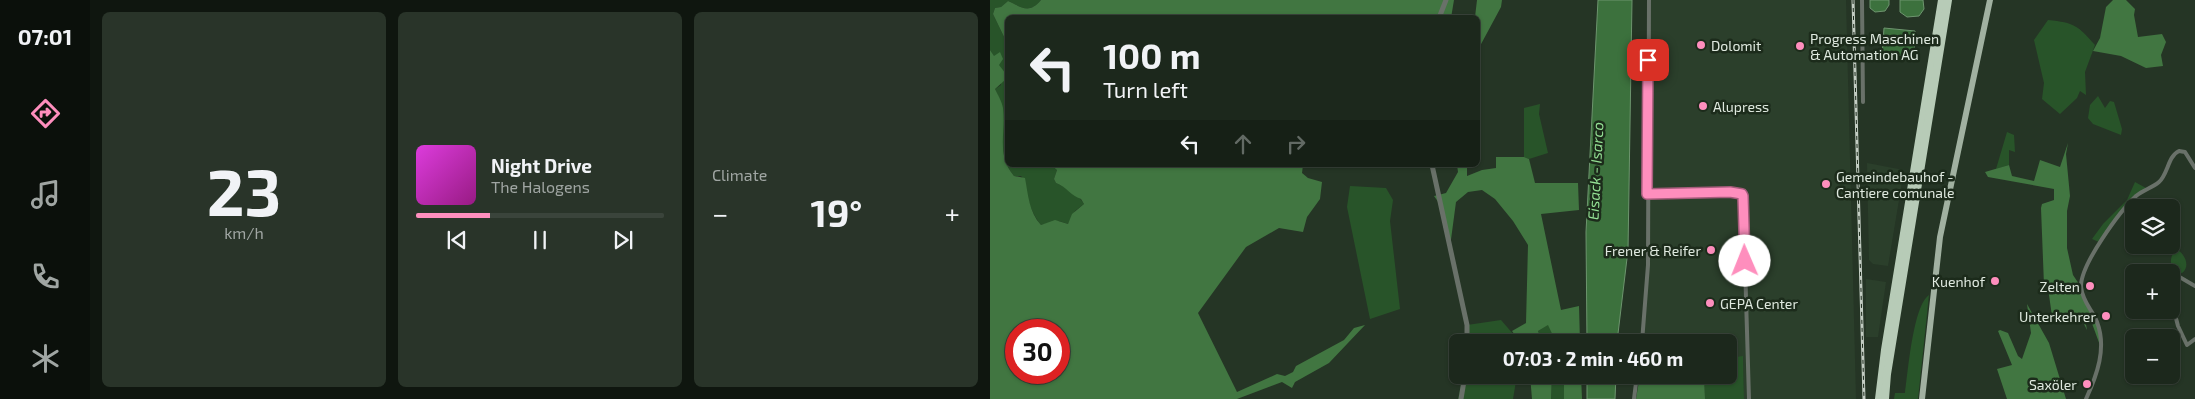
<!DOCTYPE html>
<html lang="en">
<head>
<meta charset="utf-8">
<style>
	body { margin:0; font-family:"Exo 2",sans-serif; background:#293429; color:#f1f3f6; height:100vh; display:flex; flex-direction:column; font-size:19px; white-space:nowrap }
	* { box-sizing:border-box; margin:0 }
	p { font-size:16px; color:#a0a6a3 }
	.icon { flex:none; width:28px; height:28px; fill:none; stroke:currentColor; stroke-width:2; stroke-linecap:round; stroke-linejoin:round }
	.map { position:relative; flex:1; overflow:hidden }
	.details { display:flex; flex-direction:column; gap:12px; padding:12px; background:#0f160f; width:900px }
	.details>* { flex:none }
	.top-card { position:absolute; left:15px; top:15px; width:475px; height:152px; border-radius:8px; box-shadow:0 1px 4px #0004,0 0 0 1px #3a443b; background:#1c281c; color:#f1f3f6; overflow:hidden }
	.buttons { position:absolute; left:1135px; top:199px; display:grid; gap:10px }
	.buttons a { display:grid; place-items:center; width:55px; height:55px; border-radius:8px; background:#1c281c; box-shadow:0 1px 4px #0004,0 0 0 1px #3a443b; font-size:25px }
	.speed { position:absolute; left:15px; top:319px; display:flex; gap:10px; font-size:25px; font-weight:700; text-align:center }
	.speed>* { display:grid; place-content:center; width:65px; height:65px; border-radius:50%; background:#1c281c; box-shadow:0 1px 4px #0004,0 0 0 1px #3a443b; line-height:1 }
	.speed .limit { border:8px solid #d22; background:#fff; color:#111 }
	.pin { position:absolute; display:grid; place-items:center; width:42px; height:42px; color:#fff; margin:-21px; border-radius:10px; box-shadow:0 2px 8px #0006 }
	.me { position:absolute; width:55px; margin:-28px; rotate:359deg; stroke-linejoin:round; filter:drop-shadow(0 0 4px #0008) }
	.turn { display:flex; align-items:center; gap:18px; height:105px; padding:0 15px; font-size:22px }
	.turn .icon { width:65px; height:65px; stroke-width:2.5 }
	.turn b { display:block; font-size:35px; line-height:42px }
	.lanes { display:flex; align-items:center; height:48px; padding:0 15px; background:#0003; justify-content:center; gap:25px; direction:ltr }
	.lanes .off { opacity:.35 }
	.big { font-size:38px; font-weight:700; line-height:1.1 }
	.details .widget { flex:1; display:flex; flex-direction:column; justify-content:center; gap:8px; min-width:0; padding:0 18px; border-radius:8px; background:#293429 }
	.details .dial { align-items:center; gap:0 }
	.dial b { font-size:65px; line-height:1 }
	.song { display:flex; align-items:center; gap:15px }
	.cover { width:60px; height:60px; border-radius:8px; background:linear-gradient(135deg,hsl(300 70% 55%),hsl(310 70% 35%)) }
	.played { height:5px; border-radius:2px; background:linear-gradient(90deg,#fe8ebd 30%,#3a443b 30%) }
	.keys { display:flex; justify-content:space-around; direction:ltr }
	.heat { display:flex; justify-content:space-between; align-items:center; font-size:28px; direction:ltr }
	.details .tiles { flex:1; display:grid; gap:12px; grid-template-columns:repeat(3,1fr) }
	.trip { position:absolute; left:459px; top:334px; width:288px; height:50px; border-radius:8px; background:#1c281c; box-shadow:0 1px 4px #0004,0 0 0 1px #3a443b; font-weight:700; line-height:50px; text-align:center }
	main { display:flex; flex:1; min-height:0 }
	.tabs { display:flex; flex-direction:column; width:90px; justify-content:space-around; align-items:center; background:#0b100b; color:#a0a6a3 }
	.tabs .icon { width:35px; height:35px }
	.tabs .current { color:#fe8ebd }
	.tabs b { font-size:22px; color:#f1f3f6 }
	.map>svg:first-child { display:block }
	.built { fill:#2b3f2b }
	.green { fill:#285429 }
	.forest { fill:#417641; fill-rule:evenodd }
	.water { fill:#3c713d; stroke:#6d956e }
	.lines { fill:none; stroke-linecap:round; stroke-linejoin:round }
	.minor { stroke:#697169; stroke-width:4 }
	.tertiary { stroke:#697169; stroke-width:5 }
	.primary { stroke:#a1b1a1; stroke-width:6 }
	.motorway { stroke:#b7cbb7; stroke-width:8 }
	.rail-casing { stroke:#c3cdc3; stroke-width:3 }
	.rail { stroke:#1c2b1b; stroke-width:1; stroke-dasharray:4; stroke-linecap:butt }
	.route-casing { stroke:#a55c7b; stroke-width:12 }
	.route { stroke:#fe8ebd; stroke-width:9 }
	.poi-dot { fill:#fe8ebd; stroke:#1c2b1b; stroke-width:2 }
	.labels { text-anchor:middle; dominant-baseline:central; stroke-width:5; stroke-linejoin:round; paint-order:stroke }
	.poi-label { font-size:14px; fill:#dfe9df; stroke:#1c2b1b; text-anchor:start }
	.water-label { font-size:15px; font-style:italic; fill:#94e094; stroke:#1c2b1b }
</style>
</head>
<body>
<main>
<nav class="tabs">
<b>07:01</b>
<svg class="icon current" aria-label="directions" viewBox="0 0 24 24"><path d="M12 3l9 9-9 9-9-9zM9 14v-3h6M13 9l2 2-2 2"/></svg>
<svg class="icon" aria-label="music" viewBox="0 0 24 24"><path d="M9 18V5l10-2v13"/><circle cx="6" cy="18" r="3"/><circle cx="16" cy="16" r="3"/></svg>
<svg class="icon" aria-label="phone" viewBox="0 0 24 24"><path d="M5 4h4l2 5-3 2q2 4 5 5l2-3 5 2v4C11 20 4 13 5 4z"/></svg>
<svg class="icon" aria-label="climate" viewBox="0 0 24 24"><path d="M12 3v18M4 7l16 10M4 17L20 7"/></svg>
</nav>
<section class="details">
<div class="tiles">
<div class="widget dial"><b>23</b><p>km/h</p></div>
<div class="widget">
<div class="song"><i class="cover"></i><div><b>Night Drive</b><p>The Halogens</p></div></div>
<div class="played"></div>
<div class="keys"><svg class="icon" aria-label="previous" viewBox="0 0 24 24"><path d="M18 5L8 12l10 7zM5 5v14"/></svg><svg class="icon" aria-label="pause" viewBox="0 0 24 24"><path d="M8 5v14M16 5v14"/></svg><svg class="icon" aria-label="next" viewBox="0 0 24 24"><path d="M6 5l10 7-10 7zM19 5v14"/></svg></div>
</div>
<div class="widget"><p>Climate</p>
<div class="heat"><a>−</a><b class="big">19°</b><a>+</a></div>
</div>
</div>
</section>
<div class="map">
<svg width="1205" height="399" viewBox="0 0 1205 399">
	<rect width="100%" height="100%" fill="#253525"/>
	<g class="built">
		<polygon points="659,0 856,0 866,399 754,399 753,357 738,358 738,342 652,342 658,265"/>
		<polygon points="877,163 914,170 898,266 883,264 879,260"/>
		<polygon points="876,279 896,282 888,337 876,337"/>
	</g>
	<g class="green">
		<path d="M0,0H51C39,14 33,8 18,1L11,7L5,8L3,14L17,43L18,165H61L67,170L64,179L66,183C74,186 90,196 94,204L85,211L78,224L69,221L51,225C44,217 38,202 36,191C35,184 36,182 31,176H24C6,155 16,129 11,104C10,99 7,94 5,89L11,85L9,65L0,50Z"/>
		<path d="M1058,20C1085,23 1087,25 1105,45L1095,72L1096,95L1090,91L1087,98L1070,114L1052,99L1054,83L1044,40Z"/>
		<polygon points="1108,96 1115,108 1120,101 1124,102 1132,129 1131,135 1103,124 1098,118 1100,105"/>
		<polygon points="550,104 549,114 558,153 539,159 534,157 534,108"/>
		<polygon points="1017,132 1024,135 1025,152 1019,150 1019,165 1006,169"/>
		<polygon points="1145,182 1156,188 1132,213 1111,243 1102,239 1113,224 1137,200"/>
		<polygon points="360,186 396,188 403,200 400,221 410,309 380,319 357,207"/>
		<path d="M1188,250C1196,256 1200,267 1192,273L1183,271C1180,263 1180,258 1184,252Z"/>
		<path d="M939,295L928,399H904L905,393H915C918,372 923,306 939,295Z"/>
		<polygon points="511,320 530,342 476,342 477,325"/>
		<polygon points="559,324 566,342 552,342 548,331"/>
		<polygon points="753,356 754,399 715,399 714,375 738,375 738,358"/>
		<polygon points="473,375 527,375 523,399 468,399"/>
		<polygon points="562,375 574,375 574,399 561,399"/>
	</g>
	<g class="forest">
		<path d="M51,0H464L461,18H18L17,43L3,14L5,8L11,7L18,1C33,8 39,14 51,0Z"/>
		<polygon points="487,0 512,0 511,7 490,46 488,45 488,18 485,17"/>
		<polygon points="1123,0 1136,0 1145,9 1144,15 1148,37 1172,34 1176,42 1171,55 1173,66 1156,68 1131,56 1103,51 1110,38 1116,7"/>
		<path d="M0,50L4,56L10,52L13,59L9,65L16,74L15,80L5,89C8,95 12,102 13,108C16,133 6,155 24,176L35,178C38,194 39,212 51,225L65,220L78,224L82,214L94,204L91,199C81,196 77,187 66,183L64,179L67,170L61,165H313L312,173L318,178L332,182L330,199L317,217L313,232L289,228L256,247L208,313L247,392L287,374L295,376L303,372L306,366L354,340L364,328L375,325L339,363L305,382L302,388L292,382L247,399H0ZM26,330H69V372H26Z"/>
		<polygon points="1078,143 1076,154 1080,196 1077,211 1077,248 1083,275 1091,287 1094,299 1107,322 1111,348 1100,318 1095,319 1097,330 1091,318 1063,323 1058,288 1054,285 1051,208 1052,204 1064,200 1064,189 998,177 995,172 1019,165 1022,176 1044,181 1050,160 1070,167"/>
		<polygon points="506,157 534,157 539,159 545,183 588,183 589,210 551,214 571,310 589,306 590,342 566,342 558,325 548,331 552,342 530,342 522,331 536,323 538,245 523,221 505,199 492,190 478,192 466,202 460,247 451,206 444,196 456,193 468,172 467,165 477,165 477,176 492,170 506,168"/>
		<polygon points="1037,304 1059,343 1076,399 1017,399 1007,369 1022,365 1008,331 1010,330 1018,333 1028,356 1032,359 1041,333"/>
		<polygon points="540,375 562,375 561,399 542,399"/>
		<polygon points="574,375 591,375 592,399 574,399"/>
		<polygon points="650,375 714,375 715,399 646,399"/>
	</g>
	<g class="water">
		<polygon points="608,0 642,0 638,250 627,342 597,342 596,232"/>
		<polygon points="880,0 899,0 899,5 895,11 885,12 880,8"/>
		<polygon points="910,0 933,0 934,9 929,16 917,17 910,12"/>
		<polygon points="894,28 925,31 924,56 892,55"/>
		<polygon points="597,375 626,375 625,399 597,399"/>
	</g>
	<g class="lines">
		<g class="minor">
			<polyline points="872,0 873,102"/>
			<polyline points="657,194 740,192 749,192 753,196 759,399"/>
			<polyline points="1181,272 1205,286"/>
			<polyline points="1181,299 1188,326 1197,345 1205,339"/>
			<polyline points="652,342 658,265 659,0"/>
			<polyline points="644,399 647,375"/>
			<path d="M1096,399C1107,375 1117,348 1107,322C1102,309 1093,303 1091,287C1090,265 1130,211 1146,196C1153,190 1162,188 1169,182C1178,174 1178,156 1189,151L1195,152L1205,168"/>
		</g>
		<g class="tertiary">
			<polyline points="449,18 456,0"/>
			<polyline points="442,165 477,325 477,342"/>
			<polyline points="471,399 475,375"/>
		</g>
		<polyline class="primary" points="932,399 950,237 1000,0"/>
		<g class="motorway">
			<polyline points="889,399 895,350 952,0"/>
			<polyline points="895,399 897,374 958,0"/>
		</g>
		<g class="rail-casing">
			<polyline id="rail" points="863,0 874,399"/>
		</g>
		<use href="#rail" class="rail"/>
	</g>
	<g class="lines">
		<g class="route-casing">
			<polyline id="route" points="658,60 657,194 740,192 752,194 753,196 755,261"/>
		</g>
		<use href="#route" class="route"/>
	</g>
	<g class="poi-dot">
		<circle cx="711" cy="45" r="5"/>
		<circle cx="810" cy="46" r="5"/>
		<circle cx="713" cy="106" r="5"/>
		<circle cx="836" cy="184" r="5"/>
		<circle cx="721" cy="250" r="5"/>
		<circle cx="1005" cy="281" r="5"/>
		<circle cx="1100" cy="286" r="5"/>
		<circle cx="720" cy="303" r="5"/>
		<circle cx="1116" cy="316" r="5"/>
		<circle cx="1097" cy="384" r="5"/>
	</g>
	<g class="labels">
		<g class="poi-label">
			<text x="820" y="38">Progress Maschinen<tspan x="820" dy="16">&amp; Automation AG</tspan></text>
			<text x="721" y="45">Dolomit</text>
			<text x="723" y="106">Alupress</text>
			<text x="846" y="176">Gemeindebauhof -<tspan x="846" dy="16">Cantiere comunale</tspan></text>
			<text x="711" y="250" text-anchor="end">Frener &amp; Reifer</text>
			<text x="995" y="281" text-anchor="end">Kuenhof</text>
			<text x="1090" y="286" text-anchor="end">Zelten</text>
			<text x="730" y="303">GEPA Center</text>
			<text x="1106" y="316" text-anchor="end">Unterkehrer</text>
			<text x="1087" y="384" text-anchor="end">Saxöler</text>
		</g>
		<g class="water-label">
			<text transform="translate(605 171) rotate(-87)">Eisack - Isarco</text>
		</g>
	</g>
</svg>
<div class="buttons">
<a><svg class="icon" aria-label="layers" viewBox="0 0 24 24"><path d="M12 4l9 5-9 5-9-5zM3 14l9 5 9-5"/></svg></a>
<a>+</a>
<a>−</a>
</div>
<div class="speed"><div class="limit">30</div></div>
<div class="pin" style="left:658px;top:60px;background:#d93025"><svg class="icon" aria-label="arrive" viewBox="0 0 24 24"><path d="M6 21V4h12l-3 4 3 4H6"/></svg></div>
<svg class="me" style="left:755px;top:261px" viewBox="-20 -20 40 40"><circle r="19" fill="#fff"/><path d="M0-13L10 11 0 6-10 11z" fill="#fe8ebd"/></svg>
<div class="trip">07:03 · 2 min · 460 m</div>
<div class="top-card">
<div class="turn"><svg class="icon" aria-label="left" viewBox="0 0 24 24"><path d="M17 20v-9H6M10 6l-5 5 5 5"/></svg><div><b>100 m</b>Turn left</div></div>
<div class="lanes"><svg class="icon" aria-label="left" viewBox="0 0 24 24"><path d="M17 20v-9H6M10 6l-5 5 5 5"/></svg><svg class="icon off" aria-label="ahead" viewBox="0 0 24 24"><path d="M12 20V5M6 11l6-6 6 6"/></svg><svg class="icon off" aria-label="right" viewBox="0 0 24 24"><path d="M7 20v-9h11M14 6l5 5-5 5"/></svg></div>
</div>
</div>
</main>
</body>
</html>
